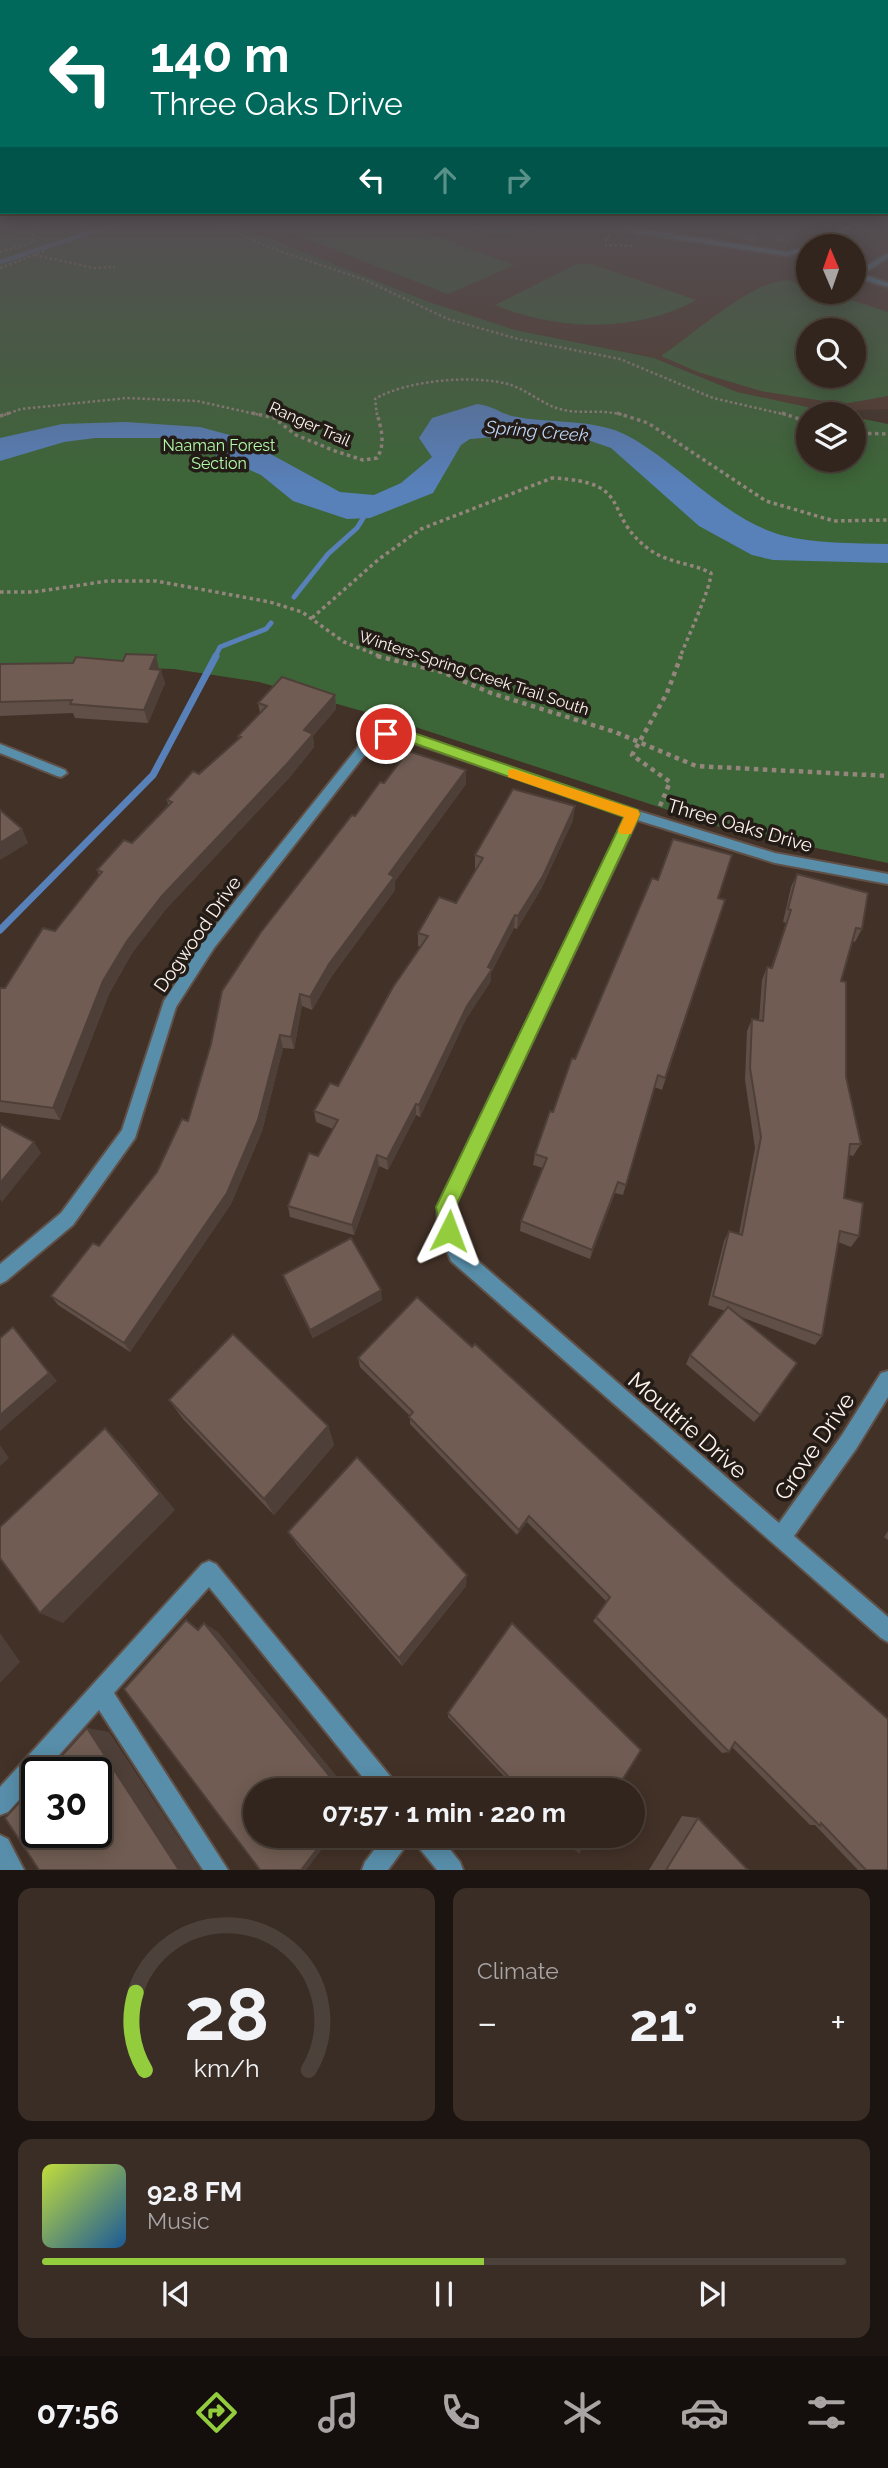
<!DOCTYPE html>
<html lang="en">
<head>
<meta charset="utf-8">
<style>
	body { margin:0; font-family:Raleway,sans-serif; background:#3a2d26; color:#f1f3f6; height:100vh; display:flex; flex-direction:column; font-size:26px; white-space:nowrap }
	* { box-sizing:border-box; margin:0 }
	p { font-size:23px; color:#a8a5a4 }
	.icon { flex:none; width:38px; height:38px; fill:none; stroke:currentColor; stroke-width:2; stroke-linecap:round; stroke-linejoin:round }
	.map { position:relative; height:1870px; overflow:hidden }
	.details { display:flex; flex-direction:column; gap:18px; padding:18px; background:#1c1410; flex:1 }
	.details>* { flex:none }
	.hud { position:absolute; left:0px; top:0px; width:889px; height:214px; box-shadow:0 4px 18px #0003,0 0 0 2px #4d423b; background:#00695c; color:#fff; overflow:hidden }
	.needle { width:46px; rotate:358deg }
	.tools { position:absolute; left:796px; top:234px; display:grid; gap:14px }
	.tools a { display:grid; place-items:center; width:70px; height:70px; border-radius:50%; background:#32251d; box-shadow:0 4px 18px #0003,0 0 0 2px #4d423b; font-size:35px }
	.speed { position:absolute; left:21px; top:1757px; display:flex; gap:14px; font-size:35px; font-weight:700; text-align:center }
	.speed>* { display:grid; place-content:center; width:91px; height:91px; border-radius:50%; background:#32251d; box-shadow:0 4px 18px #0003,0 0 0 2px #4d423b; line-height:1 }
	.speed .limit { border:4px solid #111; border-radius:10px; background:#fff; color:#111 }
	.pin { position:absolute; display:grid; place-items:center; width:60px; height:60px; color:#fff; margin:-30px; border:4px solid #fff; border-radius:50%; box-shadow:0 2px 7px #0007 }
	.me { position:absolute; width:77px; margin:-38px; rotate:3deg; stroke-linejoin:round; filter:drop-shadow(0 0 5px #0008) }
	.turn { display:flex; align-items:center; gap:24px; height:147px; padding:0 35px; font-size:32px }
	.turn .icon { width:91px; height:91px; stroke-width:2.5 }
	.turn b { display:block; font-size:49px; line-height:60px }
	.lanes { display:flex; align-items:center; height:66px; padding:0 35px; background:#0003; justify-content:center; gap:35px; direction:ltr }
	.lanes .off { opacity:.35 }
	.big { font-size:52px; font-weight:700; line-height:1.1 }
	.details .widget { flex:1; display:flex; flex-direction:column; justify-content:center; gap:10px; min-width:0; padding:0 24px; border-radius:14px; background:#3a2d26 }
	.details .dial { align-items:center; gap:0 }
	.dial svg { height:182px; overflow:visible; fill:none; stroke:#4d423b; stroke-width:7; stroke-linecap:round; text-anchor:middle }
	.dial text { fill:#f1f3f6; stroke:none }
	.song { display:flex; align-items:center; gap:21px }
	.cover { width:84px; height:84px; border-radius:10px; background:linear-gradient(135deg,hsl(70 70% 55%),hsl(210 70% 35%)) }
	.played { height:7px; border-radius:4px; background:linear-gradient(90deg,#93cd3d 55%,#4d423b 55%) }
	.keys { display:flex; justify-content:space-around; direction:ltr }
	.heat { display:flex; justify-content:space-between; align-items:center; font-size:38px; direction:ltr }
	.details .tiles { flex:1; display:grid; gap:18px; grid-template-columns:1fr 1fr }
	.widget:last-child { grid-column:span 2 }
	.trip { position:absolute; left:243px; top:1778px; width:402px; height:70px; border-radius:35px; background:#32251d; box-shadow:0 4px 18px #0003,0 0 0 2px #4d423b; font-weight:700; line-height:70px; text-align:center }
	.tabs { display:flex; height:112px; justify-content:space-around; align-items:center; background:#140f0c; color:#a8a5a4 }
	.tabs .icon { width:49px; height:49px }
	.tabs .on { color:#93cd3d }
	.tabs b { font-size:32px; color:#f1f3f6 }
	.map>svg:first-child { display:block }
	.built { fill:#51392c; fill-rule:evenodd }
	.green { fill:#3d6638; fill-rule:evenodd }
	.water { fill:#5880b9 }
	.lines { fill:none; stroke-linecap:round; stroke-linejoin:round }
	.stream-far2 { stroke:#5880b9; stroke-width:4.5 }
	.stream-far1 { stroke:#5880b9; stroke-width:5 }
	.stream { stroke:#5880b9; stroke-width:7 }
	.service-casing { stroke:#605047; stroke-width:4 }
	.minor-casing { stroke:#605047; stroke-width:4 }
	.path-far2 { stroke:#94857d; stroke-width:2.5; stroke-dasharray:2.5 2.5; stroke-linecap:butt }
	.path-far1 { stroke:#94857d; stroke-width:3.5; stroke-dasharray:3.5 3.5; stroke-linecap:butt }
	.path { stroke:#94857d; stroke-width:4.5; stroke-dasharray:4.5 4.5; stroke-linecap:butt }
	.service { fill:#588eaa; fill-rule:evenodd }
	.minor { fill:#588eaa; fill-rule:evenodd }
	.wall { fill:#604f47 }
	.shaded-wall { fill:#4e4039 }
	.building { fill:#705c52; stroke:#4e4039; stroke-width:2 }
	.route { fill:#93cd3d; stroke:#608528; stroke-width:2 }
	.slow { fill:#f59e0b }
	.labels { text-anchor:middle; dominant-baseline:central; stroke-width:7; stroke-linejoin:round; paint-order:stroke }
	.far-street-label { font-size:16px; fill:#fef2ec; stroke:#231b16 }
	.far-park-label { font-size:16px; fill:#b1f9a8; stroke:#231b16 }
	.far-water-label { font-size:18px; font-style:italic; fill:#bed5f6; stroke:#231b16 }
	.street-label { font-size:19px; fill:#fef2ec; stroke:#231b16 }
	.near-street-label { font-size:23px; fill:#fef2ec; stroke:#231b16 }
</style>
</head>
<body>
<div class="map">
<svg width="888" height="1870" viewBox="0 0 888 1870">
	<rect width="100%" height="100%" fill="#423127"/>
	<path class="built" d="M234,224H888V409L825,411L737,392L654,358L515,330L429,302ZM808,247H854V292H808ZM808,331H854V376H808Z"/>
	<g class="green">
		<polygon points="0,224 234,224 429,302 515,330 654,358 737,392 844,415 808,415 808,460 854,460 854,417 888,424 888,863 729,830 394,720 259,682 174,669 0,663"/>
		<polygon points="269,224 403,224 514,265 448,294"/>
		<path d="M453,224L505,227L556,224C524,235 485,237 453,224Z"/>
		<path d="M577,264H591L696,300C637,333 557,331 495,305Z"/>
		<path d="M788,280L808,287V292H826L888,312V396L843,404L761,391L698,372L661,356C693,335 751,281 788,280ZM808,331H854V376H808Z"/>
	</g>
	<path class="water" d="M477,404C491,405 500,413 512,416C547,424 596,418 628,436C678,463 725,519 781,535C815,544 853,543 888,544V563L773,560L752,555L699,526L611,448L585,439L531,434L470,439L461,445L433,493L370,518L347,519L293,501L261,475L177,438H95L64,442L0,461V438L62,424L126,422L200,427L241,438L340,492L374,495L401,483L432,457L419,438L432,418Z"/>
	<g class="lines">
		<polyline class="stream-far2" points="0,262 116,224"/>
		<g class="stream-far1">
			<polyline points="294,597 328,554 357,528 367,512"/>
			<polyline points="215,657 220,647 266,629 271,623"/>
		</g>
		<polyline class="stream" points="0,930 153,775 216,656"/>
		<g class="service-casing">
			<g id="service">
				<polygon points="611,224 787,252 809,246 850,224 859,224 818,247 808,247 808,250 787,256 635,233"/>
				<polygon points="868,224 888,224 888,228"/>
				<polygon points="888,253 888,258 863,274 888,283 888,287 854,277 854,273"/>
				<polygon points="209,1561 216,1564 395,1782 398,1790 373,1790 209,1587 114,1693 228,1870 203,1870 99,1710 43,1773 37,1773 37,1780 8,1812 0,1815 0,1787 202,1564"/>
				<polygon points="0,1835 8,1839 24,1870 0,1870"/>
				<polygon points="385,1836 411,1836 407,1844 388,1870 362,1870 365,1862"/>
				<polygon points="413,1836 439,1836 460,1862 463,1870 437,1870 416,1844"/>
			</g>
		</g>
		<g class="minor-casing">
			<g id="minor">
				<path d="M385,730L407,732L638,811L775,853L888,874V884L775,863L637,820L454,1207L456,1231L464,1249L779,1523L842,1435L881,1373L888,1371V1397L856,1449L794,1536L888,1617V1642L881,1638L451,1261C444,1244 432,1220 440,1201L626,816L402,739L386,738L374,743L214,948L176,1007L135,1138L73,1225L6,1281L0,1284V1264L61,1213L122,1130L164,1001L204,940L366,737Z"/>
				<polygon points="0,744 65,770 67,773 61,777 57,776 0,753"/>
			</g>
		</g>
		<g class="path-far2">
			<polyline points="217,224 268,247 365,280 448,319 518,339 620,359 713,398 787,415"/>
			<polyline points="610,236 606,238 606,245 632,246"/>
			<polyline points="0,252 32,243 35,224"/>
			<polyline points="35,255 94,268 115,267"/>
			<polyline points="0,268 47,250"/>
			<polyline points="4,415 21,409 126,398 197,401 260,415"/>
			<path d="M377,415L375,399C406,380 476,374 511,385C529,391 546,407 564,410C584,414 603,409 623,415"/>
		</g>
		<g class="path-far1">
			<path d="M252,413L274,418L296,435L335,451L363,460L377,458C386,443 381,429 377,413"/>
			<polyline points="617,413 648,423 766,501 834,521 888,520"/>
			<polyline points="782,413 808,422"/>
			<polyline points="0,416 9,413"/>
			<polyline points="854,433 888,434"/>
			<polyline points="0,592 34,592 108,581 156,581 270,602 302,612 344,642 382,657"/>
			<path d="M312,618L379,559L421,529L552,478C637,482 600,514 650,550C668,563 692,563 711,573C711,588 687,639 680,657"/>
		</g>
		<g class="path">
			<polyline points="377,656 442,672 491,693 615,732 696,766 888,776"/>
			<polyline points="660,806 670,782 632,755 667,693 681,656"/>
		</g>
		<use href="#service" class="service"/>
		<use href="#minor" class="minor"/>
	</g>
	<g class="wall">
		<polygon points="726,224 824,224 788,244 766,237 754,243 727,234 729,225"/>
		<polygon points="73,663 159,669 165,683 148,723 75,718 73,713 0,716 0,664"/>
		<polygon points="335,695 336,709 313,736 314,747 288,779 166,909 132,953 109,994 60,1120 0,1112 0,989 5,988 55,931 99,875 97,870 132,843 168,805 167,800 238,740 238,736 260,713 258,703"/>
		<polygon points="466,770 466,784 395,881 395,890 331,977 312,1010 302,1006 294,1049 283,1048 262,1131 231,1204 130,1352 58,1305 51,1296 99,1246 157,1172 188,1121 384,783"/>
		<polygon points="573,820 541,889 517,929 514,928 491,973 491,981 466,1019 420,1117 416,1115 388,1170 379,1166 354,1235 290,1217 288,1206 333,1129 316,1122 314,1111 338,1086 421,947 418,946 418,933 456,903 476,869 475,869 475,855"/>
		<polygon points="797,874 862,929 855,942 852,941 841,981 846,1077 861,1144 853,1156 849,1155 844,1198 859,1236 851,1247 838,1242 822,1336 815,1345 741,1317 760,1415 754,1422 686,1364 690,1355 725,1311 708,1305 724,1241 729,1231 739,1234 755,1148 745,1080 747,1031 752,1019 759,1020 762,980 767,967 771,968 786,923 783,922 791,887"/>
		<polygon points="718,898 725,900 662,1090 654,1087 623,1195 615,1193 590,1259 520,1231 521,1221 543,1168 533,1165 535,1154 575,1059"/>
		<polygon points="283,1275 382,1300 313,1338 286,1284"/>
		<polygon points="417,1297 888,1870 858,1870 815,1825 810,1825 732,1747 729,1752 722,1753 593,1621 607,1602 527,1522 517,1535 410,1424 410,1416 360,1367 358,1358"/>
		<polygon points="169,1400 328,1426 334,1445 274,1515 183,1419"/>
		<polygon points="888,1531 888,1540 884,1537"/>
		<polygon points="288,1532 466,1586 402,1666 297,1545"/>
		<polygon points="448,1713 616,1790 517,1790 448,1717"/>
		<polygon points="682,1816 698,1818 748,1870 649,1870"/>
		<polygon points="559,1836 589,1836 579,1852 570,1848"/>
	</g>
	<g class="shaded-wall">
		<polygon points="760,224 768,224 766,237 754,243 758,226"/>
		<polygon points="796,224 824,224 788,244 792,227"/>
		<polygon points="156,655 159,669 150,669"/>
		<polygon points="161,670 165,683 148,723 144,710"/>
		<polygon points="335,695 336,709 313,736 314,747 288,779 166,909 132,953 109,994 60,1120 53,1108 103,981 127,941 162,896"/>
		<polygon points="466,770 466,784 395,881 395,890 331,977 312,1010 310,997 329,964 389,874"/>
		<polygon points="575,806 573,820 541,889 517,929 518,916"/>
		<polygon points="22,829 28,843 0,860 0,843"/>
		<polygon points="515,915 514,928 491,973 491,981 466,1019 420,1117 419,1105 467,1006"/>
		<polygon points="300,994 302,1006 294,1049 291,1037"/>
		<polygon points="280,1035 283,1048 262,1131 231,1204 130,1352 124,1343"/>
		<polygon points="416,1104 416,1115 388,1170 387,1159"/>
		<polygon points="34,1142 41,1153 2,1202 0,1199 0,1183"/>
		<polygon points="377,1155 379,1166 354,1235 352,1225"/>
		<polygon points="618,1182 615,1193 590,1259 592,1250"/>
		<polygon points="381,1290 382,1300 313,1338 310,1330"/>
		<polygon points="13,1327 57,1381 0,1431 0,1415"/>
		<polygon points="328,1426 334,1445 274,1515 264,1499"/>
		<polygon points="105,1428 123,1446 175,1510 63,1623 40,1613"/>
		<polygon points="0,1445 9,1458 0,1466"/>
		<polygon points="529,1516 527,1522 517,1535 519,1530"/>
		<polygon points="467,1575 466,1586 402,1666 399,1658"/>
		<polygon points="204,1623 218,1632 348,1790 341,1790"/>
		<polygon points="0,1633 20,1662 0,1683"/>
		<polygon points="87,1728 109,1732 200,1870 179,1870"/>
		<polygon points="327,1836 332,1836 306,1870 301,1870"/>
	</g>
	<g class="building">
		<polygon points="126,654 156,655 150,669 161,670 144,710 70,704 72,700 0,702 0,664 73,663 76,657 123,661"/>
		<polygon points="282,677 335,695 304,730 313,734 286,765 162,896 127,941 103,981 53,1108 0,1101 0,988 5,988 43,928 55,931 102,872 97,870 124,840 132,843 172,802 167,800 193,771 199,774 241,737 238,736 267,706 258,703"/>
		<polygon points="408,751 466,770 389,874 394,877 329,964 310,997 300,994 291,1037 280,1035 258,1120 227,1193 124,1343 51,1296 93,1243 99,1246 157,1172 182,1119 188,1121 211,1044 222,991 261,932 352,815 355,816 380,782 384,783"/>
		<polygon points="513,789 575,806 543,876 518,916 515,915 488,967 492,969 467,1006 419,1105 416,1104 387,1159 377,1155 352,1225 288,1206 309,1153 318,1156 338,1120 314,1111 330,1083 338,1086 393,987 428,936 418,933 439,897 456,903 483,858 475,855"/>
		<polygon points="0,810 22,829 0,843"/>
		<polygon points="673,839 732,855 718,898 725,900 665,1078 658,1075 626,1185 618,1182 592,1250 521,1221 547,1158 535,1154 550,1111 553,1112 572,1058 575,1059 652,878 658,880"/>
		<polygon points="797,874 868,893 862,929 856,928 841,981 846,982 846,1077 861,1144 850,1144 844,1198 863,1203 859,1236 840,1231 822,1336 713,1296 729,1231 742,1235 761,1137 750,1068 752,1019 763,1021 767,967 772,968 791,910 788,909"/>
		<polygon points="0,1124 34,1142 0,1183"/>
		<polygon points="351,1238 381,1290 310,1330 283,1275"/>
		<polygon points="417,1297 472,1347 475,1344 735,1584 888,1719 888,1870 866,1870 821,1823 820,1826 735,1742 729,1752 596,1617 610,1597 529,1516 519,1530 409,1417 413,1412 358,1358"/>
		<polygon points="728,1307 797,1363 760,1415 690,1355"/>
		<polygon points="13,1327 49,1373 0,1415 0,1338"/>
		<polygon points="233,1334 328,1426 264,1499 169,1400"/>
		<polygon points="105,1428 160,1494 40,1613 0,1558 0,1527"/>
		<polygon points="357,1457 467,1575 399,1658 288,1532"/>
		<polygon points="186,1620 198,1630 204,1623 341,1790 256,1790 256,1836 327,1836 301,1870 260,1870 124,1689"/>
		<polygon points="512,1623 641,1750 616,1790 521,1790 448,1713"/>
		<polygon points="87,1728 179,1870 39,1870 5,1818 37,1783 37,1832 96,1832 96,1773 46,1773"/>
		<polygon points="698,1818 748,1870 666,1870"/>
		<polygon points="564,1836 589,1836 579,1852"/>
	</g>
	<linearGradient id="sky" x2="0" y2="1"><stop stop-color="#241b15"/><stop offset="0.46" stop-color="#544e52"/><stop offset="1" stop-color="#544e52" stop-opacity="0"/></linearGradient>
	<rect width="888" height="486" fill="url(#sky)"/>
	<polygon class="route" points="386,729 408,731 638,810 640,814 455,1208 458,1231 455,1238 449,1241 442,1238 436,1207 624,817 402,739 381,737 381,730"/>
	<polygon class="slow" points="513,769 638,810 640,814 631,834 620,834 618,830 624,817 508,777 508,770"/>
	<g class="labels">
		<g class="far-street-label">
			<text transform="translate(310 424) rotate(24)">Ranger Trail</text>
			<text transform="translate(474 673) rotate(18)">Winters-Spring Creek Trail South</text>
		</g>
		<g class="far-park-label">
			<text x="219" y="445">Naaman Forest<tspan x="219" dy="18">Section</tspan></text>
		</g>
		<g class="far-water-label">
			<text transform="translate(537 431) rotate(5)">Spring Creek</text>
		</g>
		<g class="street-label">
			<text transform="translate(740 825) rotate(16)">Three Oaks Drive</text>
			<text transform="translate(197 934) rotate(-55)">Dogwood Drive</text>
		</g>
		<g class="near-street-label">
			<text transform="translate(688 1425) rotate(41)">Moultrie Drive</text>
			<text transform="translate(814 1446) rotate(-56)">Grove Drive</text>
		</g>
	</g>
</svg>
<div class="tools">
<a><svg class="needle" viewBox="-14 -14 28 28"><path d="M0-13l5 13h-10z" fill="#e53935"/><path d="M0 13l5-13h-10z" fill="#a8a5a4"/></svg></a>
<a><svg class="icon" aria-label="search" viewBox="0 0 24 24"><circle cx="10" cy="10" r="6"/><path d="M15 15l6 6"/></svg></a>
<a><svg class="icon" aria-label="layers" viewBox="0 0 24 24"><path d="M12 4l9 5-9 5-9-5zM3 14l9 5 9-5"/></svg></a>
</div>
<div class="speed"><div class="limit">30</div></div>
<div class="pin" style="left:386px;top:734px;background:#d93025"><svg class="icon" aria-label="arrive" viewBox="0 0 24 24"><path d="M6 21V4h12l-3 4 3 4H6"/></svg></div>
<svg class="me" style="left:449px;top:1231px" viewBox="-20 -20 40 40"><path d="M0-17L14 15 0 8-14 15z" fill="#93cd3d" stroke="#fff" stroke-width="4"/></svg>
<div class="trip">07:57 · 1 min · 220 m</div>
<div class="hud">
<div class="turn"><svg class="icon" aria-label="left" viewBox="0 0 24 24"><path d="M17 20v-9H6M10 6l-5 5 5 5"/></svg><div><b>140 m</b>Three Oaks Drive</div></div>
<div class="lanes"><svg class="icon" aria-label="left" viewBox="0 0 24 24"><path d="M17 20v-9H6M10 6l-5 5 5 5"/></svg><svg class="icon off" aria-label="ahead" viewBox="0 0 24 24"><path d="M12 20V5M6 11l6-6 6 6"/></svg><svg class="icon off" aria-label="right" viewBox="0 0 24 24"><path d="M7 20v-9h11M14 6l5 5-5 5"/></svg></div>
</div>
</div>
<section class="details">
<div class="tiles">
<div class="widget dial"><svg viewBox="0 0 100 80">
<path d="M14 69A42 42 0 1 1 86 69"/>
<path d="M14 69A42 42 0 0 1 10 35" stroke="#93cd3d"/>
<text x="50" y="56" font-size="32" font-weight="700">28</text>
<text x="50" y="72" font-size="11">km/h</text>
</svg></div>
<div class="widget"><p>Climate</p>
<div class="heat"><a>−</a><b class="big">21°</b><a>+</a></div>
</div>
<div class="widget">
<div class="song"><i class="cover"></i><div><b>92.8 FM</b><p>Music</p></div></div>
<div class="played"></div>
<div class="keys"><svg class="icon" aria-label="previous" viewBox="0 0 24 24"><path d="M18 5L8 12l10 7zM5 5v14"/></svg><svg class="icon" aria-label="pause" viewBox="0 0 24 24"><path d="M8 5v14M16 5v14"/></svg><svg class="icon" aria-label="next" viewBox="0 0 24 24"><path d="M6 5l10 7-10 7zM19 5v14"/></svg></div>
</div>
</div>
</section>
<nav class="tabs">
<b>07:56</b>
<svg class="icon on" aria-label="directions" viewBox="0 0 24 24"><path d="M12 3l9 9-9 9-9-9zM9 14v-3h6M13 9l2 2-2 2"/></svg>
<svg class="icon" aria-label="music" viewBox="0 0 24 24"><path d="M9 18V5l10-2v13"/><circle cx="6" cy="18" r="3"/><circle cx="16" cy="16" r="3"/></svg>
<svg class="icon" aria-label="phone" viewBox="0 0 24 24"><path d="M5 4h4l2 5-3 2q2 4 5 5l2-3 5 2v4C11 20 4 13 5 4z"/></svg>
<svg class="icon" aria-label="climate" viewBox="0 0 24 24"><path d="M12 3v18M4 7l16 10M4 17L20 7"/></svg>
<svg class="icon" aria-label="car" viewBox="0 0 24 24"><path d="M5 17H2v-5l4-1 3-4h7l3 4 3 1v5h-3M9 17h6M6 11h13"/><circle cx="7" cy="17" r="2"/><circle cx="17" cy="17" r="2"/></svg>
<svg class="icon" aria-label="filters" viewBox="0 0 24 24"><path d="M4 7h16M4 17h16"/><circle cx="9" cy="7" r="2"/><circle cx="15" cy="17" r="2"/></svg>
</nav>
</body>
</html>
